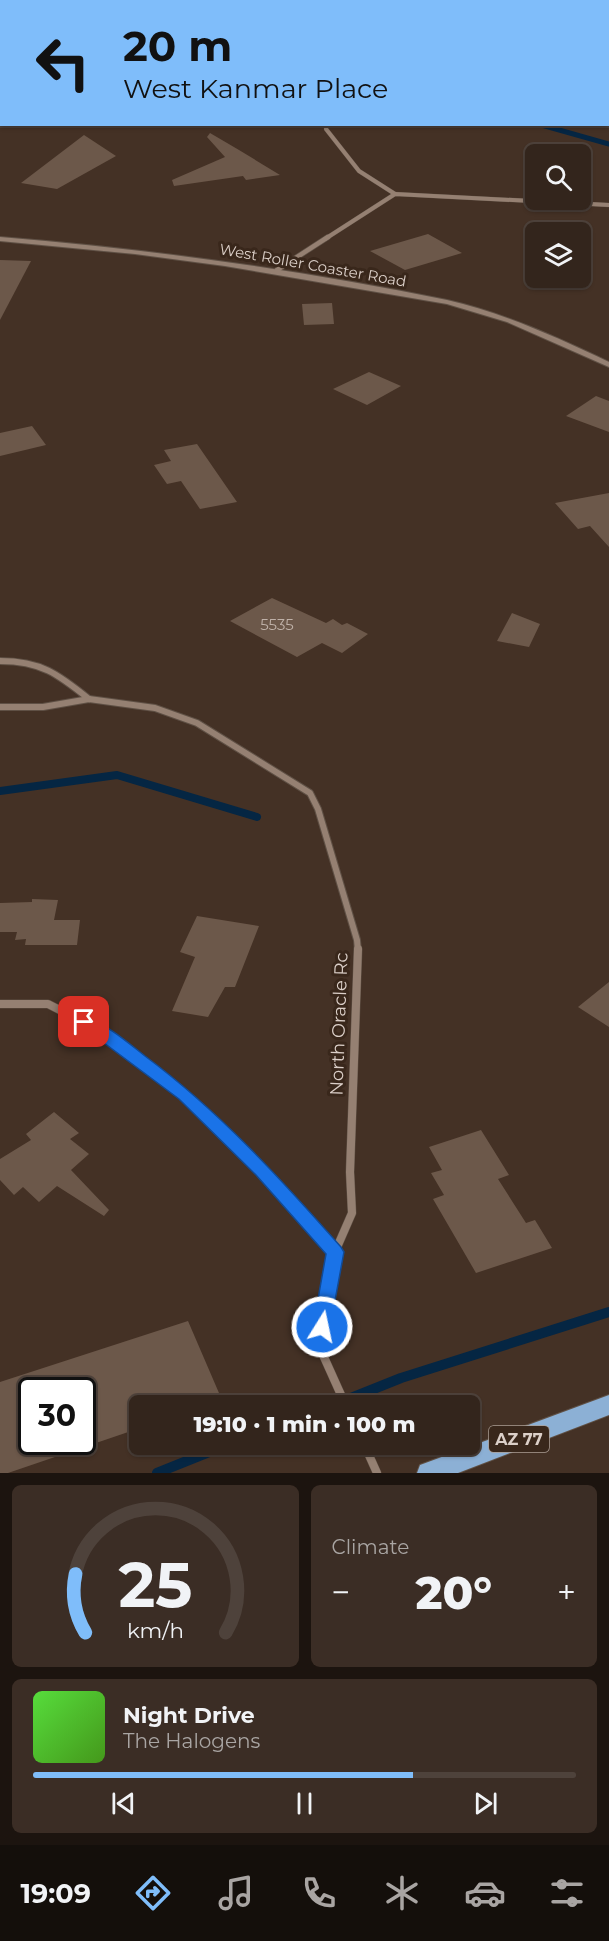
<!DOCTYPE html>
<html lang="en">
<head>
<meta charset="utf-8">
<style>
	body { margin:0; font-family:Montserrat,sans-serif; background:#3b2d25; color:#f1f3f6; height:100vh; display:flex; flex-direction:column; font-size:22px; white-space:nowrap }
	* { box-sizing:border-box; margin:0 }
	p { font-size:20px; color:#a9a5a3 }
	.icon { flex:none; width:33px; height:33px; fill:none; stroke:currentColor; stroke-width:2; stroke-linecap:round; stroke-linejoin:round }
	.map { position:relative; height:1473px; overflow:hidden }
	.side { display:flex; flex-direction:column; gap:12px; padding:12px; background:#1c140f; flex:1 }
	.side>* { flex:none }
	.banner { position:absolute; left:0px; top:0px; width:609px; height:126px; box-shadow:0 2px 4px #0004,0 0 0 2px #4e423b; background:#7fbdfa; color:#111; overflow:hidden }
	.buttons { position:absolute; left:525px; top:144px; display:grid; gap:12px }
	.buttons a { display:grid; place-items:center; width:66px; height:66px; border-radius:9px; background:#33251c; box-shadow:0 2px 4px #0004,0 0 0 2px #4e423b; font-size:30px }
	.speed { position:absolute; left:18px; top:1377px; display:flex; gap:12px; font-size:30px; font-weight:700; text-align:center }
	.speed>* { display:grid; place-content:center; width:78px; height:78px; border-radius:50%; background:#33251c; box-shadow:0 2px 4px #0004,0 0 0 2px #4e423b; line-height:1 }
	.speed .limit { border:3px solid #111; border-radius:9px; background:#fff; color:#111 }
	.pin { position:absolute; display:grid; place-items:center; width:51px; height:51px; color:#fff; margin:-26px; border-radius:12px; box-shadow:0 3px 9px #0006 }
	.me { position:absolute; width:66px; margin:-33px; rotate:10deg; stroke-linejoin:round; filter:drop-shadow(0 0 4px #0008) }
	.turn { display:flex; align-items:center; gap:21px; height:126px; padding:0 24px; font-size:27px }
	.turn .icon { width:78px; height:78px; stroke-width:2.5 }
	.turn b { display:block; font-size:42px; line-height:51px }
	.big { font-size:45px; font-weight:800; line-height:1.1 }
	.side .tile { flex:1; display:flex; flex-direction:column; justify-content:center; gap:9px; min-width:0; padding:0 21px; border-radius:9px; background:#3b2d25 }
	.side .dial { align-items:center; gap:0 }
	.dial svg { height:156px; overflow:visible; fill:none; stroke:#4e423b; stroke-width:7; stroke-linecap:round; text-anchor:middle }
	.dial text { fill:#f1f3f6; stroke:none }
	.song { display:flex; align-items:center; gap:18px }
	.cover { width:72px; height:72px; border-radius:9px; background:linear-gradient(135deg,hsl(110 70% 55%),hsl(100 70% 35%)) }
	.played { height:6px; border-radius:3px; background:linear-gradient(90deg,#7fbdfa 70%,#4e423b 70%) }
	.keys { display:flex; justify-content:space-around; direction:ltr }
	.heat { display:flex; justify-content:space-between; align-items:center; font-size:33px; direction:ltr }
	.side .tiles { flex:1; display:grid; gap:12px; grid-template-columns:1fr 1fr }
	.tile:last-child { grid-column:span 2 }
	.trip { position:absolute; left:129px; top:1395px; width:351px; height:60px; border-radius:9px; background:#33251c; box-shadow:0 2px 4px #0004,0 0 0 2px #4e423b; font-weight:800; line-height:60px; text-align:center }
	.menu { display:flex; height:96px; justify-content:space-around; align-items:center; background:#140f0b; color:#a9a5a3 }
	.menu .icon { width:42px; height:42px }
	.menu .current { color:#7fbdfa }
	.menu b { font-size:27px; color:#f1f3f6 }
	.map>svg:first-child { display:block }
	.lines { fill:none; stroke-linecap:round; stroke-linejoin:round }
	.stream-far2 { stroke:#052643; stroke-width:5 }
	.stream-far1 { stroke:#052643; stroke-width:8 }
	.stream { stroke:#052643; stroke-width:10 }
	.building { fill:#6c584a; fill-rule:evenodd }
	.minor-far3-casing { stroke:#5f5045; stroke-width:4.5 }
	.minor-far2-casing { stroke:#5f5045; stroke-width:6 }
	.minor-far1-casing { stroke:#5f5045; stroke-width:8 }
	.minor-casing { stroke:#5f5045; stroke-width:9 }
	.tertiary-casing { stroke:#5f5045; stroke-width:2 }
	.trunk-casing { stroke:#5f5045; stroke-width:2 }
	.minor-far3 { stroke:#958072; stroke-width:4 }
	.minor-far2 { stroke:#958072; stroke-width:4.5 }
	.minor-far1 { stroke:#958072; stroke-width:6 }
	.minor { stroke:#958072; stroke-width:8 }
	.tertiary { fill:#958072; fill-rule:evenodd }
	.trunk { fill:#8cb0d5; fill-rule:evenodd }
	.route { fill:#1a73e8; stroke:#114b97; stroke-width:1.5 }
	.labels { text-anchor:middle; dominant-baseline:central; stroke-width:6; stroke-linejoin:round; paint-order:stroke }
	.far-street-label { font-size:15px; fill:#dbcfc8; stroke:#39271b }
	.number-label { font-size:15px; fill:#bfb1a8 }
	.shield { fill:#39271b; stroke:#aa9d94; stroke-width:1.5 }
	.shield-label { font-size:16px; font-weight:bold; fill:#dbcfc8 }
	.street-label { font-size:18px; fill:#dbcfc8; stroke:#39271b }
</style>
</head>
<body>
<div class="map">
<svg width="609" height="1473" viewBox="0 0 609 1473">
	<rect width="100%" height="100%" fill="#443125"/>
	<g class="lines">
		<polyline class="stream-far2" points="538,124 609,144"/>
		<polyline class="stream-far1" points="0,791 117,775 257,817"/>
		<g class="stream">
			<polyline points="331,1406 401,1378 609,1312"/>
			<polyline points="157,1473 229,1444"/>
		</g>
	</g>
	<g class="building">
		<polygon points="210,133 239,150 280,175 246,180 243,176 174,186 172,180 225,157 207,137"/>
		<polygon points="84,135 116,156 57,189 21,183"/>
		<polygon points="428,234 462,253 405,270 370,251"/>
		<polygon points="0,260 31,261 0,320"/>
		<polygon points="332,303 334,324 304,325 302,304"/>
		<polygon points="369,372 401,386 367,405 333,389"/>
		<polygon points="596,396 609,401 609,432 566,416"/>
		<polygon points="32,426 46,445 0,456 0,433"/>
		<polygon points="197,444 237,502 200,509 181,481 167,484 154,465 171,461 164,450"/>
		<polygon points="609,493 609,547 590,526 578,529 555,503"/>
		<polygon points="272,598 326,623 333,619 342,625 347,623 368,634 342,653 322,643 297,657 230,621"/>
		<polygon points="512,613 540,624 529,647 497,641"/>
		<polygon points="32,899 58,900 54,920 80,920 77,945 25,945 26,939 15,940 17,932 0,932 0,903 32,902"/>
		<polygon points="197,916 259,926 235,987 225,987 208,1017 172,1011 195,957 180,952"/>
		<polygon points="609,982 609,1027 578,1007"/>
		<polygon points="54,1112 79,1133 70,1139 89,1154 71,1170 109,1210 104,1216 57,1186 39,1202 23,1187 14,1195 0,1180 0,1159 31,1140 26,1134"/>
		<polygon points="481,1130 509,1175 498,1179 526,1223 535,1220 552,1248 476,1273 433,1199 444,1195 431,1173 442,1170 429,1147"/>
		<path d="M188,1321L222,1400L206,1406H140V1428L8,1473H0V1382ZM32,1390H82V1442H32Z"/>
	</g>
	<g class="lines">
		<g class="minor-far3-casing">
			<g id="minor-far3">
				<polyline points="510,0 512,2"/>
				<polyline points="326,129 359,171 395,194"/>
				<polyline points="325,239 395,194 609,205"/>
			</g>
		</g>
		<g class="minor-far2-casing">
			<polyline id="minor-far2" points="277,270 328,237"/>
		</g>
		<g class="minor-far1-casing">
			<g id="minor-far1">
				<path d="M0,661C41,661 58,674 89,699"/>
				<polyline points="0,707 43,707 89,699 155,708 197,723 310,793 318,809 357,940 358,951"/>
			</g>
		</g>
		<g class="minor-casing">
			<g id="minor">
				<polyline points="0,1004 48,1004 101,1031 185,1095 262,1170 335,1252"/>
				<polyline points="346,1406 319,1346 335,1252 352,1213 350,1172 358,949"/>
				<polyline points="364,1444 377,1473"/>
			</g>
		</g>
		<g class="tertiary-casing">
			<path id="tertiary" d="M0,237C150,249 299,270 447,300C504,313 556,337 609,362V367L507,322L447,304L225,266L135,254L0,241Z"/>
		</g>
		<g class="trunk-casing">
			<polygon id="trunk" points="609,1395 609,1415 458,1473 417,1473 420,1465"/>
		</g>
		<use href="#minor-far3" class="minor-far3"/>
		<use href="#minor-far2" class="minor-far2"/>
		<use href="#minor-far1" class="minor-far1"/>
		<use href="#minor" class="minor"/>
		<use href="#tertiary" class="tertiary"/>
		<use href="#trunk" class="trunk"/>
	</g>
	<path class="route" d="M84,1017C107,1024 126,1041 145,1056C219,1111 280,1178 341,1247L344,1252L329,1333L322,1335L316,1333L313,1327L326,1254L256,1175L179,1099L76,1022L78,1018Z"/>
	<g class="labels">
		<g class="far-street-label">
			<text transform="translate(313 265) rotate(10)">West Roller Coaster Road</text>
		</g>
		<g class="number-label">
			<text x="277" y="624">5535</text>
		</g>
		<rect class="shield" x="489" y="1426" width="60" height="26" rx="4.5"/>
		<g class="shield-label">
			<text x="519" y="1439">AZ 77</text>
		</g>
		<g class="street-label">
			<text transform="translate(339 1024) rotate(-88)">North Oracle Rc</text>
		</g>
	</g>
</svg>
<div class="buttons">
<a><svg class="icon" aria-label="search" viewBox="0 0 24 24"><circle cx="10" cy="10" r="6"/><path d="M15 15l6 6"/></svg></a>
<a><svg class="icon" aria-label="layers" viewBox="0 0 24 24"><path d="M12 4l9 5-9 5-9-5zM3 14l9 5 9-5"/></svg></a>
</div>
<div class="speed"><div class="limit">30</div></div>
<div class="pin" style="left:84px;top:1022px;background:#d93025"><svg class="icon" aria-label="arrive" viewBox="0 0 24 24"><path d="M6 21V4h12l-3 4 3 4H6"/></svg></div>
<svg class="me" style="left:322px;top:1327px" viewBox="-20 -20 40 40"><circle r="17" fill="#1a73e8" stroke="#fff" stroke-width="3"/><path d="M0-11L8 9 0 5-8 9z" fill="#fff"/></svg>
<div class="trip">19:10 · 1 min · 100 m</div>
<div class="banner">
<div class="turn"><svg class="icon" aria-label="left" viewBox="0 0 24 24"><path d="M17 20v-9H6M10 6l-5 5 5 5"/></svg><div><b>20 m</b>West Kanmar Place</div></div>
</div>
</div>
<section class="side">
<div class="tiles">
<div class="tile dial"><svg viewBox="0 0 100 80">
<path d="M14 69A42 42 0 1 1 86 69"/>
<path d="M14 69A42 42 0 0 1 9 39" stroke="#7fbdfa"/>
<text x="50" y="56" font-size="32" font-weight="700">25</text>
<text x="50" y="72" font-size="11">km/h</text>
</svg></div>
<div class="tile"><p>Climate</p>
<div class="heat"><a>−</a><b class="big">20°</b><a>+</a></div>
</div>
<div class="tile">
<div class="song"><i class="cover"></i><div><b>Night Drive</b><p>The Halogens</p></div></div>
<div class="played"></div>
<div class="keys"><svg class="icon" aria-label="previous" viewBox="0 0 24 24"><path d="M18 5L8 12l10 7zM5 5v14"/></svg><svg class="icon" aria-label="pause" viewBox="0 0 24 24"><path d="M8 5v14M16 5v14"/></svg><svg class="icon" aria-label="next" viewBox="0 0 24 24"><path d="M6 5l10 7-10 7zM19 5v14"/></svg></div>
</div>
</div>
</section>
<nav class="menu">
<b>19:09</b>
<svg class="icon current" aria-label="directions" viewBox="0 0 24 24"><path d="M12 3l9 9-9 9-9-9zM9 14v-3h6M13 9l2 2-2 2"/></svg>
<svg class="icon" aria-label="music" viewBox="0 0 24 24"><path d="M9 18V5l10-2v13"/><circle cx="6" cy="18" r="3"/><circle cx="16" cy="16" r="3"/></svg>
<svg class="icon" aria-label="phone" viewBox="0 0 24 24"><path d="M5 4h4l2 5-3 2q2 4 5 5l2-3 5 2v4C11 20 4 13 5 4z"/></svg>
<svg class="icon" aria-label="climate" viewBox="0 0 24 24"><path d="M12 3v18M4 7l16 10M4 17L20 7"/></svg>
<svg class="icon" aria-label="car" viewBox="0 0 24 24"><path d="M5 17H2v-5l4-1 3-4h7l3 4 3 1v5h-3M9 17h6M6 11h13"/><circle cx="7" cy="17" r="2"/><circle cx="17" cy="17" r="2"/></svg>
<svg class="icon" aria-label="filters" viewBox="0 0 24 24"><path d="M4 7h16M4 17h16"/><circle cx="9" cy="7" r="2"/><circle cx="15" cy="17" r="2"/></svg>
</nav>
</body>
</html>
